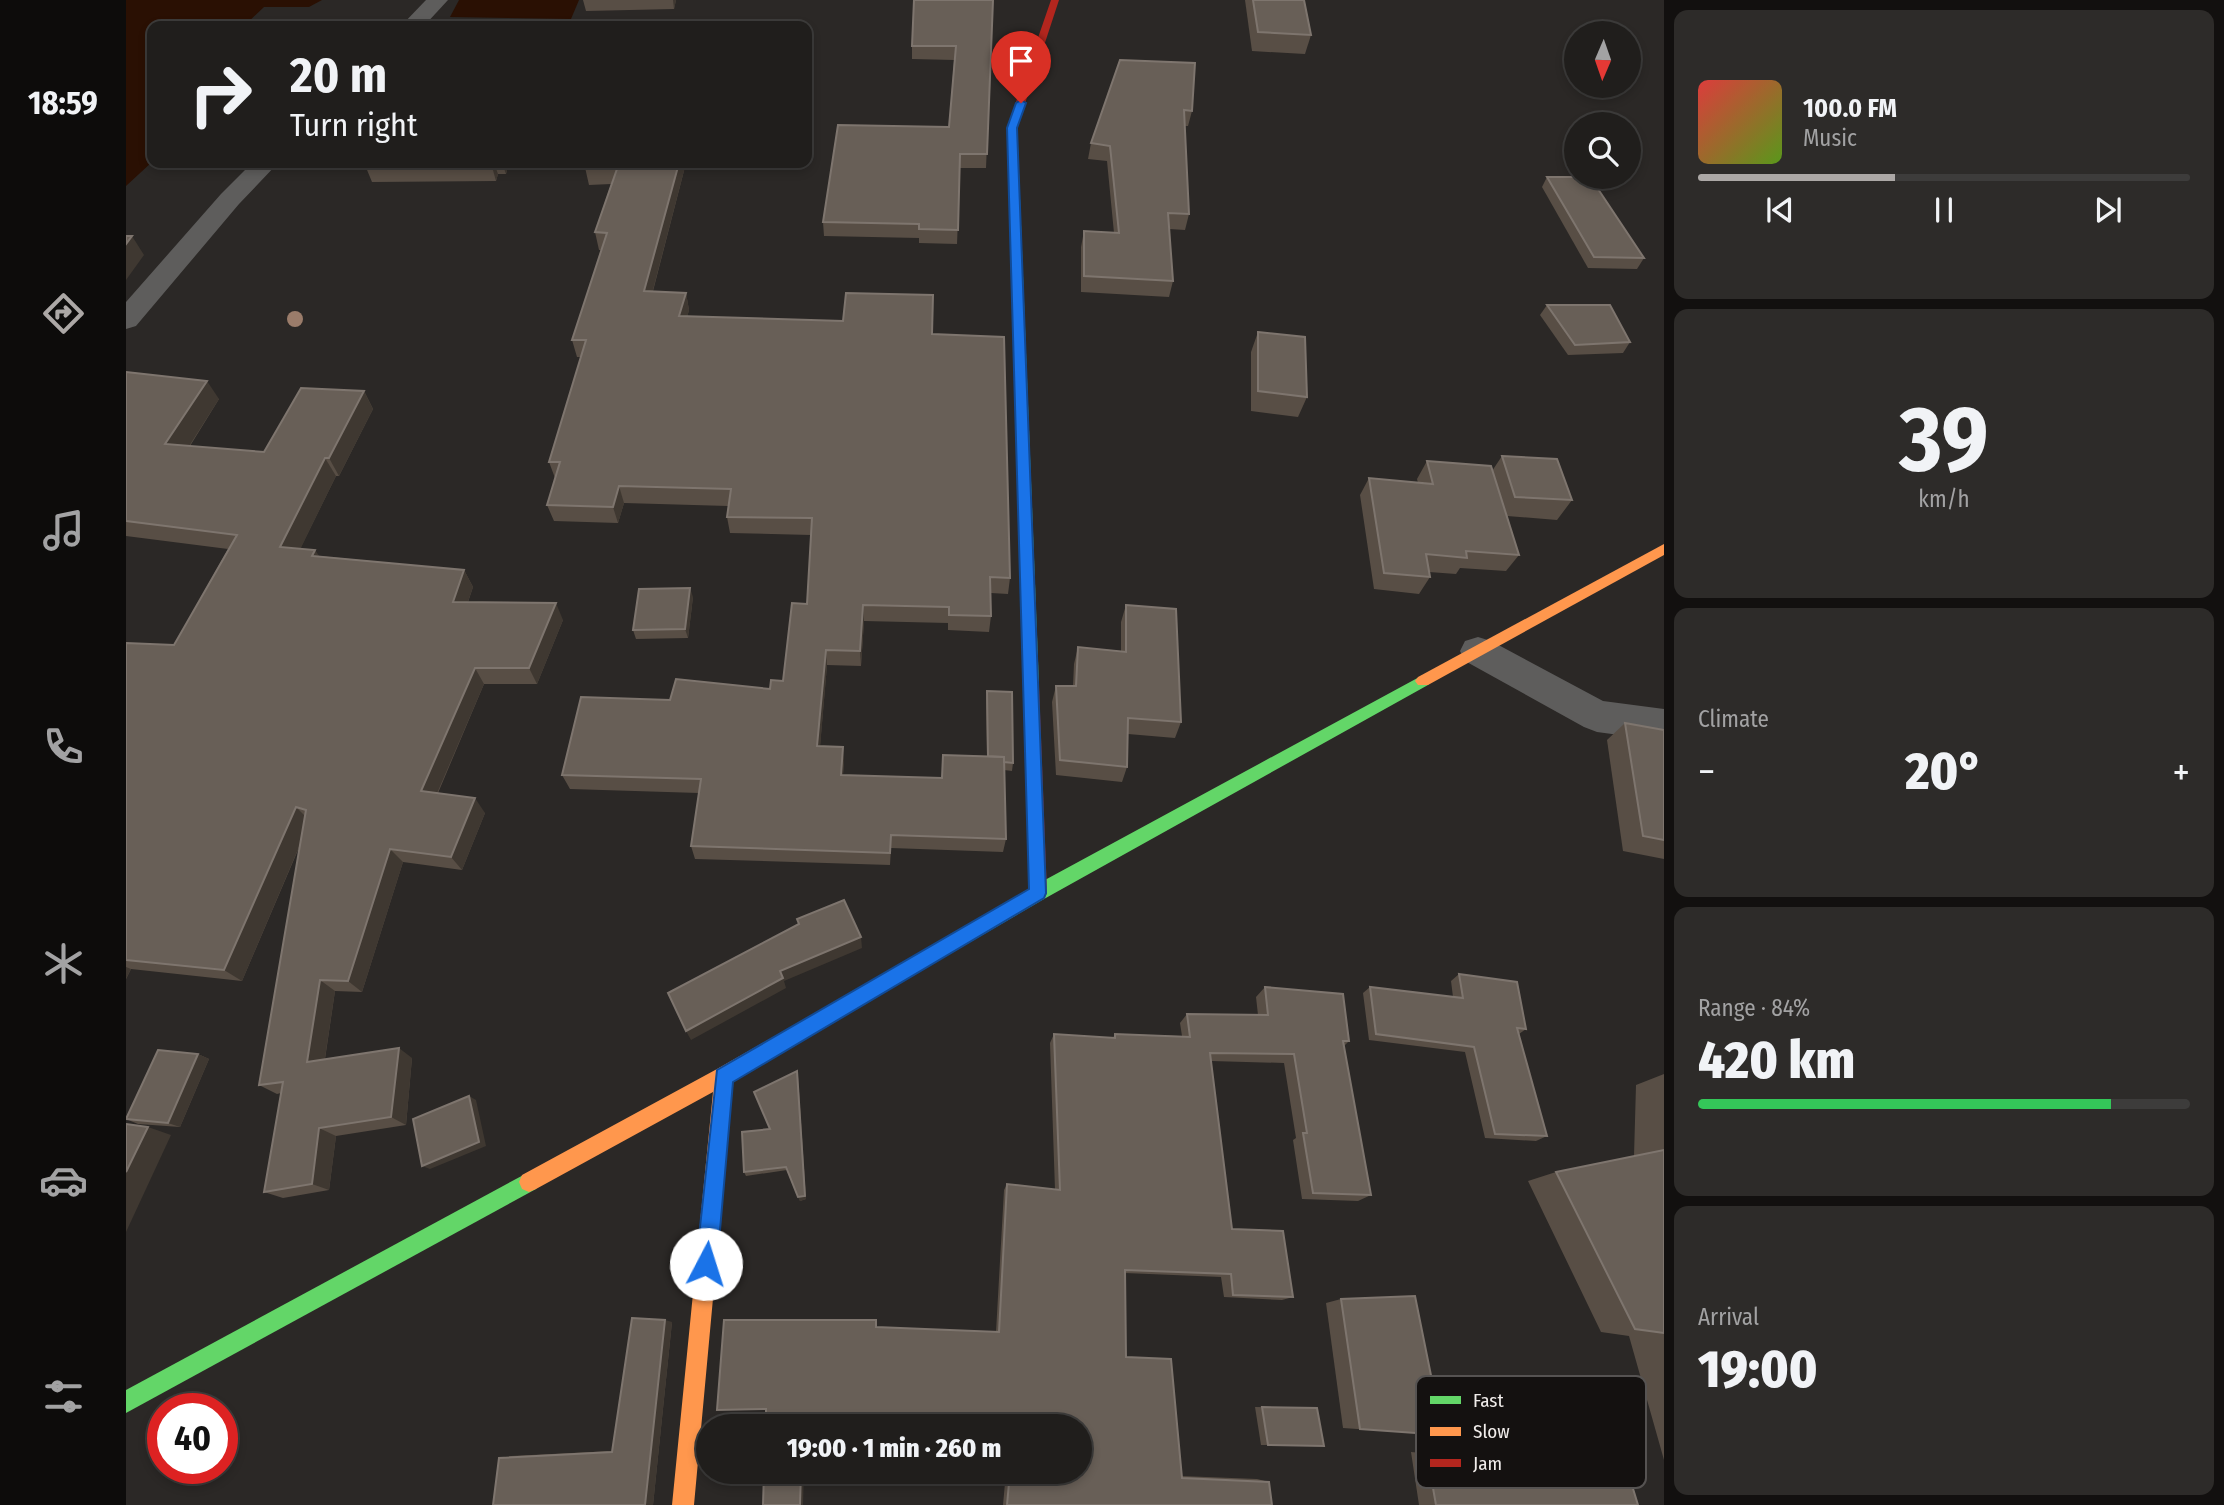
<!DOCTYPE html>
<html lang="en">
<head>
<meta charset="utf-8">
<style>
	body { margin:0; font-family:"Fira Sans Condensed",sans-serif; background:#2d2b29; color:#f1f3f6; height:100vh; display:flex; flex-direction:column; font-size:26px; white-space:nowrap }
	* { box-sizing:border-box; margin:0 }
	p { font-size:23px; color:#a2a2a3 }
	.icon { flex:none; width:38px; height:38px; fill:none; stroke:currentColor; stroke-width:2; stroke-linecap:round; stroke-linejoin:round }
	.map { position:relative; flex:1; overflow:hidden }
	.sheet { display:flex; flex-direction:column; gap:10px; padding:10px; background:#12100f; width:560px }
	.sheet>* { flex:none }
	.top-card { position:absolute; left:21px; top:21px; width:665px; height:147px; border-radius:14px; box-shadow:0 4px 10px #0003,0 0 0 2px #3d3c3b; background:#201e1c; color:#f1f3f6; overflow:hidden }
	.needle { width:46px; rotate:182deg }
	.controls { position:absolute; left:1438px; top:21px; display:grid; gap:14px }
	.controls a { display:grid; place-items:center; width:77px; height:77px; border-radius:50%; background:#201e1c; box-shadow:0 4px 10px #0003,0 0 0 2px #3d3c3b; font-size:35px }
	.speed { position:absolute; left:21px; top:1393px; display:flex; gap:14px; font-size:35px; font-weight:700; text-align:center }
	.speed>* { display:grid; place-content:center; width:91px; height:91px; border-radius:50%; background:#201e1c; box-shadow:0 4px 10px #0003,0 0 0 2px #3d3c3b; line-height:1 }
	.speed .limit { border:10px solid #d22; background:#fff; color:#111 }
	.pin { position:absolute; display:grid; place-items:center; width:60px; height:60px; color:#fff; margin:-72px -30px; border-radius:50% 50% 50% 0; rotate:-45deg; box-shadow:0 0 7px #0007 }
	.pin .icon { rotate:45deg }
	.me { position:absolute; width:77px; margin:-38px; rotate:5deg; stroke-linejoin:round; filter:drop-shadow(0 0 5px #0008) }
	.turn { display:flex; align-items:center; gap:24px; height:147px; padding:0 28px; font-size:32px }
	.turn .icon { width:91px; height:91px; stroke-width:2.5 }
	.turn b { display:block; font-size:49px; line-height:60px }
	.big { font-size:52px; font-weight:800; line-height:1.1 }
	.sheet .widget { flex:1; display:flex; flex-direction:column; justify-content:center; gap:10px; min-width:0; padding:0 24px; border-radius:14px; background:#2d2b29 }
	.sheet .dial { align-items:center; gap:0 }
	.dial b { font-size:91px; line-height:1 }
	.song { display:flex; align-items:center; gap:21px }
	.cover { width:84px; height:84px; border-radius:10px; background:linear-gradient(135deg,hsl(0 70% 55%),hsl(90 70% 35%)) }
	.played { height:7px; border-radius:4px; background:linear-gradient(90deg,#aca8a6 40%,#3d3c3b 40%) }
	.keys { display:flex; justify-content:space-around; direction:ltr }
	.heat { display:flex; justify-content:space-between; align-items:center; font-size:38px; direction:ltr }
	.charge { height:10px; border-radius:5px; background:linear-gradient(90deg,#34c759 84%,#3d3c3b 0) }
	.trip { position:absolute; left:570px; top:1414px; width:396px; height:70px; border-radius:35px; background:#201e1c; box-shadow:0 4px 10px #0003,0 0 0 2px #3d3c3b; font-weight:800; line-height:70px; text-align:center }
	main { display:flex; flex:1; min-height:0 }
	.menu { display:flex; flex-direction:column; width:126px; justify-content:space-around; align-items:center; background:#0d0c0b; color:#a2a2a3 }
	.menu .icon { width:49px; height:49px }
	.menu .selected { color:#aca8a6 }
	.menu b { font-size:32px; color:#f1f3f6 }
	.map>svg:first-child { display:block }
	.water { fill:#2a1003 }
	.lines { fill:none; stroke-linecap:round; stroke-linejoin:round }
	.street { fill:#5e5d5c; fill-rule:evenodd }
	.fast { fill:#63d668; fill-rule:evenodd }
	.slow { fill:#ff974d; fill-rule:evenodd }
	.jam { fill:#b3261e; fill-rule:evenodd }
	.tree { fill:#9a7c6a }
	.wall { fill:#584e45 }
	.shaded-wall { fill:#3f3831 }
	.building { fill:#685f57; stroke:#7e756e; stroke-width:2 }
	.route { fill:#1a73e8; stroke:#114b97; stroke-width:2 }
	.key { fill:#141110; stroke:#565352; stroke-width:2 }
	.key-label { font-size:19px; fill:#f1edeb }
</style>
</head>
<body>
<main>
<nav class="menu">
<b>18:59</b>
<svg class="icon selected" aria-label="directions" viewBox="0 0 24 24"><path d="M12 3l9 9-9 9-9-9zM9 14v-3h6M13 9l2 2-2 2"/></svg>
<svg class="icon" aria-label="music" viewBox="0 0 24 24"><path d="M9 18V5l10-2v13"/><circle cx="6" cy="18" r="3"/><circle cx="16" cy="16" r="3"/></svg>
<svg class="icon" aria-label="phone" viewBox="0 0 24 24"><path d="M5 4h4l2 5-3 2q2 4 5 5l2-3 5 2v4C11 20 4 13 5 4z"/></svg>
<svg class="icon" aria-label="climate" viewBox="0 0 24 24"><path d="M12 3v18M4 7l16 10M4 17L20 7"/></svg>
<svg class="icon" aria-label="car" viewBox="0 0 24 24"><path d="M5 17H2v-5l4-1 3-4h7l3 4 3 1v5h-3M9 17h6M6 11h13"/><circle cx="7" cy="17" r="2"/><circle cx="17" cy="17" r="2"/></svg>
<svg class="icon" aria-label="filters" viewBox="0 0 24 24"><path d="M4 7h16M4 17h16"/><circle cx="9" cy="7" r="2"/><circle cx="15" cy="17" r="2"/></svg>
</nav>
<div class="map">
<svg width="1538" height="1505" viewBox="0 0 1538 1505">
	<rect width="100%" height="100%" fill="#2b2826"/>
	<g class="water">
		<polygon points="0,0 196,0 183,7 138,7 118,26 26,26 26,162 0,186"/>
		<polygon points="333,0 453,0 445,19 324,17"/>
	</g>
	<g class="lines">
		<g class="street">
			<polygon points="300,0 322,0 298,26 275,26"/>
			<polygon points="126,163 152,163 113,204 10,326 0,329 0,302 95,194"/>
			<polygon points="1352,637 1365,641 1477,701 1538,709 1538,741 1471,732 1458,727 1339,661 1334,651 1339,641"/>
		</g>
		<g class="fast">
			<polygon points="887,144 892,147 913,686 910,690 900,690 897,686 882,147"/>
			<polygon points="1297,675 1305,681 1302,685 918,899 724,1012 718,1015 712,1012 709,1006 712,1000 906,887"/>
			<polygon points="403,1172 410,1175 413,1182 410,1189 0,1413 0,1390"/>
		</g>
		<g class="slow">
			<polygon points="1538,544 1538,555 1302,685 1292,685 1289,681 1292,677"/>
			<polygon points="718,997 724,1000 727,1006 724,1012 607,1081 568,1505 546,1505 587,1092 410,1189 403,1192 396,1189 393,1182 396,1175 591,1069"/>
		</g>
		<g class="jam">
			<polygon points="925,0 933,0 891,128 892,147 883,149 881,128"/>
			<polygon points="905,680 910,682 913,686 921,893 918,899 912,901 906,899 903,893 897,686 900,682"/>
		</g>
	</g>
	<circle class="tree" cx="169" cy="319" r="8"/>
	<g class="wall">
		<polygon points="457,0 550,0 548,9 460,11"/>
		<polygon points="867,0 860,168 834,168 831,244 793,243 793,238 698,236 697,222 823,127 828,60 786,59 786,46"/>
		<polygon points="1119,0 1178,0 1185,35 1179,54 1126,51"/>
		<polygon points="994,60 1066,111 1062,126 1059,126 1063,214 1059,230 1043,229 1047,281 1043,297 955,292 955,247 958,231 988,233 981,161 962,159 965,143"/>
		<polygon points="240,163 383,163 380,174 372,174 370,181 246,182 239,165"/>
		<polygon points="458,163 560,163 527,291 560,293 563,310 561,317 806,334 884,578 882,594 865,593 865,616 863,632 822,630 822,623 738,621 735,666 701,665 694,746 718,761 717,775 816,778 817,755 861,756 860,700 861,691 887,763 886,771 878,770 880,839 877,852 765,848 764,865 569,859 565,846 573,793 444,789 436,775 544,700 644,689 657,681 681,604 685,535 604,533 601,517 602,506 498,503 492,523 428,521 421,505 429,478 423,462 455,357 451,357 446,340 475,250 473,250 469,232 485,184 463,185"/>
		<polygon points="1421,177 1518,258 1511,269 1462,268 1416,187"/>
		<polygon points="1421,305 1504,342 1497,353 1442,355 1414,315"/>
		<polygon points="1132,332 1181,397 1172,417 1125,411 1125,352"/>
		<polygon points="0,372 93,399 64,446 138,452 238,391 247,409 213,476 210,476 174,549 193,556 338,570 347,587 342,602 437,620 411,684 358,684 312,793 359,813 336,870 277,862 236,992 209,991 199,1059 286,1058 280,1125 210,1136 203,1190 157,1198 138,1192 155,1093 151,1094 133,1085 175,843 116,981 5,969 0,979 0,643 48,645 102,549 0,536"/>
		<polygon points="1376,456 1446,500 1431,520 1381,516 1393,555 1380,571 1334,568 1330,574 1303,572 1304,577 1293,594 1248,589 1234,495 1243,478 1292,483 1291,479 1301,461 1366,471"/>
		<polygon points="567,597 562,638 510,639 507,630"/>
		<polygon points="1000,605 1055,722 1049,738 1002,734 1001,767 996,782 930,775 926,702 930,686 947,686 948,664 952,647 995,651 995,622"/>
		<polygon points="1499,723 1538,730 1538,859 1497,851 1481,740"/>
		<polygon points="1333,974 1400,1029 1393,1034 1421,1136 1410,1141 1359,1138 1339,1052 1243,1040 1237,993 1244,987 1327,997 1325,981"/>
		<polygon points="1139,987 1223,1041 1218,1046 1245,1195 1232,1201 1176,1199 1167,1140 1170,1138 1158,1063 1085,1061 1106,1229 1167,1297 1156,1300 1098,1297 1095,1277 999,1273 1000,1357 1055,1476 1131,1479 1143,1482 1146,1505 877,1505 880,1472 954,1472 954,1426 885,1426 886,1418 800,1415 640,1426 751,1323 751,1327 870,1332 878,1190 881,1184 929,1190 924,1043 928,1034 987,1038 989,1034 1056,1036 1054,1023 1061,1014 1132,1015 1130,997"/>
		<polygon points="72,1054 83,1059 54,1127 12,1124 0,1119"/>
		<polygon points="1538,1074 1538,1460 1503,1336 1475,1332 1402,1181 1430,1172 1508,1156 1510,1085"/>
		<polygon points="672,1076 680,1199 674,1201 661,1170 620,1176 618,1172 644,1129"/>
		<polygon points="1215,1299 1317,1435 1217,1428 1200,1303"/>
		<polygon points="546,1322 527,1505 367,1505 373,1458 385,1456 486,1451"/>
		<polygon points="1129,1407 1191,1408 1142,1445 1135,1445"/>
		<polygon points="1285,1452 1352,1458 1372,1467 1479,1467 1501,1469 1512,1505 1293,1505"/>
	</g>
	<g class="shaded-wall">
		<polygon points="547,0 550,0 548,9"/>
		<polygon points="365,163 368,163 372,174 370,181"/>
		<polygon points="376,163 383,163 380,174"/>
		<polygon points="553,163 560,163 522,309 518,291"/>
		<polygon points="6,236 18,255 0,280 0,244"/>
		<polygon points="560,293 563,310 557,334 553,316"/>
		<polygon points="81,381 93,399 53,462 39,444"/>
		<polygon points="238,391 247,409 213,476 203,458"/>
		<polygon points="199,458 210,476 167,564 154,547"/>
		<polygon points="493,486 498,503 492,523 487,507"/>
		<polygon points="189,550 201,567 186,556"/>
		<polygon points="338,570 347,587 336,619 327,602"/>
		<polygon points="564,588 567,597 562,638 559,629"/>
		<polygon points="430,603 437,620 411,684 403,668"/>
		<polygon points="737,605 738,621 735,666 734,651"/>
		<polygon points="700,650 701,665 693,760 691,746"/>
		<polygon points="349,668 358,684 306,805 295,791"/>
		<polygon points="717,747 718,761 716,789 715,775"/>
		<polygon points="349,798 359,813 336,870 325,857"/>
		<polygon points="170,807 184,821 116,981 98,970"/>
		<polygon points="264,849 277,862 236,992 222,981"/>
		<polygon points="735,937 736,948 658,981 660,988 565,1040 560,1031 654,971"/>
		<polygon points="0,967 5,969 0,979"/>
		<polygon points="194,980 209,991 197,1071 181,1062"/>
		<polygon points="273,1048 286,1058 280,1125 265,1117"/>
		<polygon points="72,1054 83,1059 54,1127 42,1123"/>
		<polygon points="671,1071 672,1076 680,1199 674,1201 672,1197"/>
		<polygon points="343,1096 350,1100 360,1146 304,1169 296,1166"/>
		<polygon points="22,1127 45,1135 0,1232 0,1172"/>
		<polygon points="193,1128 210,1136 203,1190 186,1184"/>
		<polygon points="539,1320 546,1322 527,1505 519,1505"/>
		<polygon points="675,1472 678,1472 677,1505 674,1505"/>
	</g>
	<g class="building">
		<polygon points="788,0 867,0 861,154 834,154 832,230 793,229 793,224 697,222 712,125 823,127 830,46 786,46"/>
		<polygon points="1127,0 1178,0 1185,35 1132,32"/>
		<polygon points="590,23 589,26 548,26 548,25"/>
		<polygon points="994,60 1069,63 1066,111 1058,110 1063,214 1042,213 1047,281 958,276 958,231 993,233 984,146 965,143"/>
		<polygon points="240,163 365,163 365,164 239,165"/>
		<polygon points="459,163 553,163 518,291 560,293 553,316 717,321 720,293 807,295 806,334 878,337 884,578 864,577 865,616 823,615 823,607 737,605 734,651 700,650 691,746 717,747 715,775 816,778 817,755 878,757 880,839 765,835 764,853 565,846 575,779 436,775 455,697 544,700 550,679 644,689 645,680 657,681 666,603 681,604 686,518 601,517 605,489 493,486 487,507 421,505 434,462 423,462 460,340 446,340 481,233 469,232 492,166 458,167"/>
		<polygon points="1421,177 1464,177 1518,258 1468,257"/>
		<polygon points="0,236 6,236 0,244"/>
		<polygon points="1421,305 1484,305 1504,342 1449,345"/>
		<polygon points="1132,332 1179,337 1181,397 1132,391"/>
		<polygon points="0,372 81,381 39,444 138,452 175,388 238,391 203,458 199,458 154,547 189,550 186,556 338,570 327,602 430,603 403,668 349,668 295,791 349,798 325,857 264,849 222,981 194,980 181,1062 273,1048 265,1117 193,1128 186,1184 138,1192 157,1082 133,1085 180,810 170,807 98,970 0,960 0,643 48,645 111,535 0,521"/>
		<polygon points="1376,456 1431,459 1446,500 1389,497"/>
		<polygon points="1301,461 1365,466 1393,555 1340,551 1341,558 1300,554 1304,577 1258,573 1243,478 1307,484"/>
		<polygon points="564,588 559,629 507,630 513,589"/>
		<polygon points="1000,605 1050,609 1055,722 1002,718 1001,767 934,760 930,686 950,686 952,647 1000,652"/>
		<polygon points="861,691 886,692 887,763 878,762 878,757 862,756"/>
		<polygon points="1499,723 1538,730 1538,840 1517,836"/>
		<polygon points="718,900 735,937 654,971 657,978 560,1031 542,993 673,924 671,919"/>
		<polygon points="1333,974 1391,982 1400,1029 1391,1028 1421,1136 1369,1134 1348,1047 1250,1034 1244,987 1337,998"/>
		<polygon points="1139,987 1217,994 1223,1041 1217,1041 1245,1195 1187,1193 1177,1133 1181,1133 1168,1054 1084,1053 1106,1229 1157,1231 1167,1297 1107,1295 1105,1274 999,1270 1000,1357 1045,1359 1056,1478 1143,1482 1146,1505 881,1505 884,1472 954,1472 954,1426 889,1426 889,1419 800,1415 799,1426 640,1426 640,1409 591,1410 598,1320 750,1320 750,1327 873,1332 881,1184 934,1190 928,1034 989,1038 989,1034 1064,1037 1061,1014 1142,1015"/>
		<polygon points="32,1050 72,1054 42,1123 0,1119"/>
		<polygon points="671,1071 679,1196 672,1197 660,1167 618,1172 616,1132 644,1129 628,1092"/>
		<polygon points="343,1096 353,1142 296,1166 287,1119"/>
		<polygon points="0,1124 22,1127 0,1172"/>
		<polygon points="1538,1150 1538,1333 1509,1329 1430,1172"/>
		<polygon points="1289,1296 1317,1435 1234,1429 1215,1299"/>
		<polygon points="506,1318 539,1320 519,1505 367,1505 373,1458 486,1452"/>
		<polygon points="1136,1407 1191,1408 1198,1446 1142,1445"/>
		<polygon points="1301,1454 1370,1460 1372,1470 1501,1469 1512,1505 1310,1505"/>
		<polygon points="638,1472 675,1472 674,1505 637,1505"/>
	</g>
	<polygon class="route" points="895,100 900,103 891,128 920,893 918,898 607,1082 591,1264 588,1271 580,1274 573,1271 570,1264 591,1070 903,889 881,128 890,103"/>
	<rect x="1290" y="1376" width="230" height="112" rx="10" class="key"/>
	<rect x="1304" y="1396" width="31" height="8" fill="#63d668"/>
	<rect x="1304" y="1427" width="31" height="9" fill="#ff974d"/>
	<rect x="1304" y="1459" width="31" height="8" fill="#b3261e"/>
	<g class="key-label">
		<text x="1347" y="1407">Fast</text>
		<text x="1347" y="1438">Slow</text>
		<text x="1347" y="1470">Jam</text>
	</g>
</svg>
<div class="controls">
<a><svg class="needle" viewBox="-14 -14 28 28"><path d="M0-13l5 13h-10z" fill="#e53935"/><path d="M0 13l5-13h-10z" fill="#a2a2a3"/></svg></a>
<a><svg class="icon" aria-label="search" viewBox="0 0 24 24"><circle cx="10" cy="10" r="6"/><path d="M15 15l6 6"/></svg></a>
</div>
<div class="speed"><div class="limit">40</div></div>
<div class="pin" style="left:895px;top:103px;background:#d93025"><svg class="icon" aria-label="arrive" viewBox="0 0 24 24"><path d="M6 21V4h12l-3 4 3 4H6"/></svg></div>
<svg class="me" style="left:580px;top:1264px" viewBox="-20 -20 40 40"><circle r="19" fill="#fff"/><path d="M0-13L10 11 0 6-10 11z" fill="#1a73e8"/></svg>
<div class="trip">19:00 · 1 min · 260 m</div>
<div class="top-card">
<div class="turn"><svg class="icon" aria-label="right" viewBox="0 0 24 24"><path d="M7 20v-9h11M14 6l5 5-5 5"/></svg><div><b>20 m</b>Turn right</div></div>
</div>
</div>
<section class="sheet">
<div class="widget">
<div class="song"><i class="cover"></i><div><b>100.0 FM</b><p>Music</p></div></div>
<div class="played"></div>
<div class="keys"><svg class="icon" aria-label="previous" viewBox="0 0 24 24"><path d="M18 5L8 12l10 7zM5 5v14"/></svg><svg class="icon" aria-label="pause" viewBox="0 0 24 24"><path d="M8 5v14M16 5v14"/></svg><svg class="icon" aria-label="next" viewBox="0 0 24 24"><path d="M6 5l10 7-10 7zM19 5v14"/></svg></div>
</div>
<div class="widget dial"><b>39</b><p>km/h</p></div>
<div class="widget"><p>Climate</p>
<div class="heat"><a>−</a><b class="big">20°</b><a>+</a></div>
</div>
<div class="widget"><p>Range · 84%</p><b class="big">420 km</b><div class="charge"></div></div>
<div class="widget"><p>Arrival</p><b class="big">19:00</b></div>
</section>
</main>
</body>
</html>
